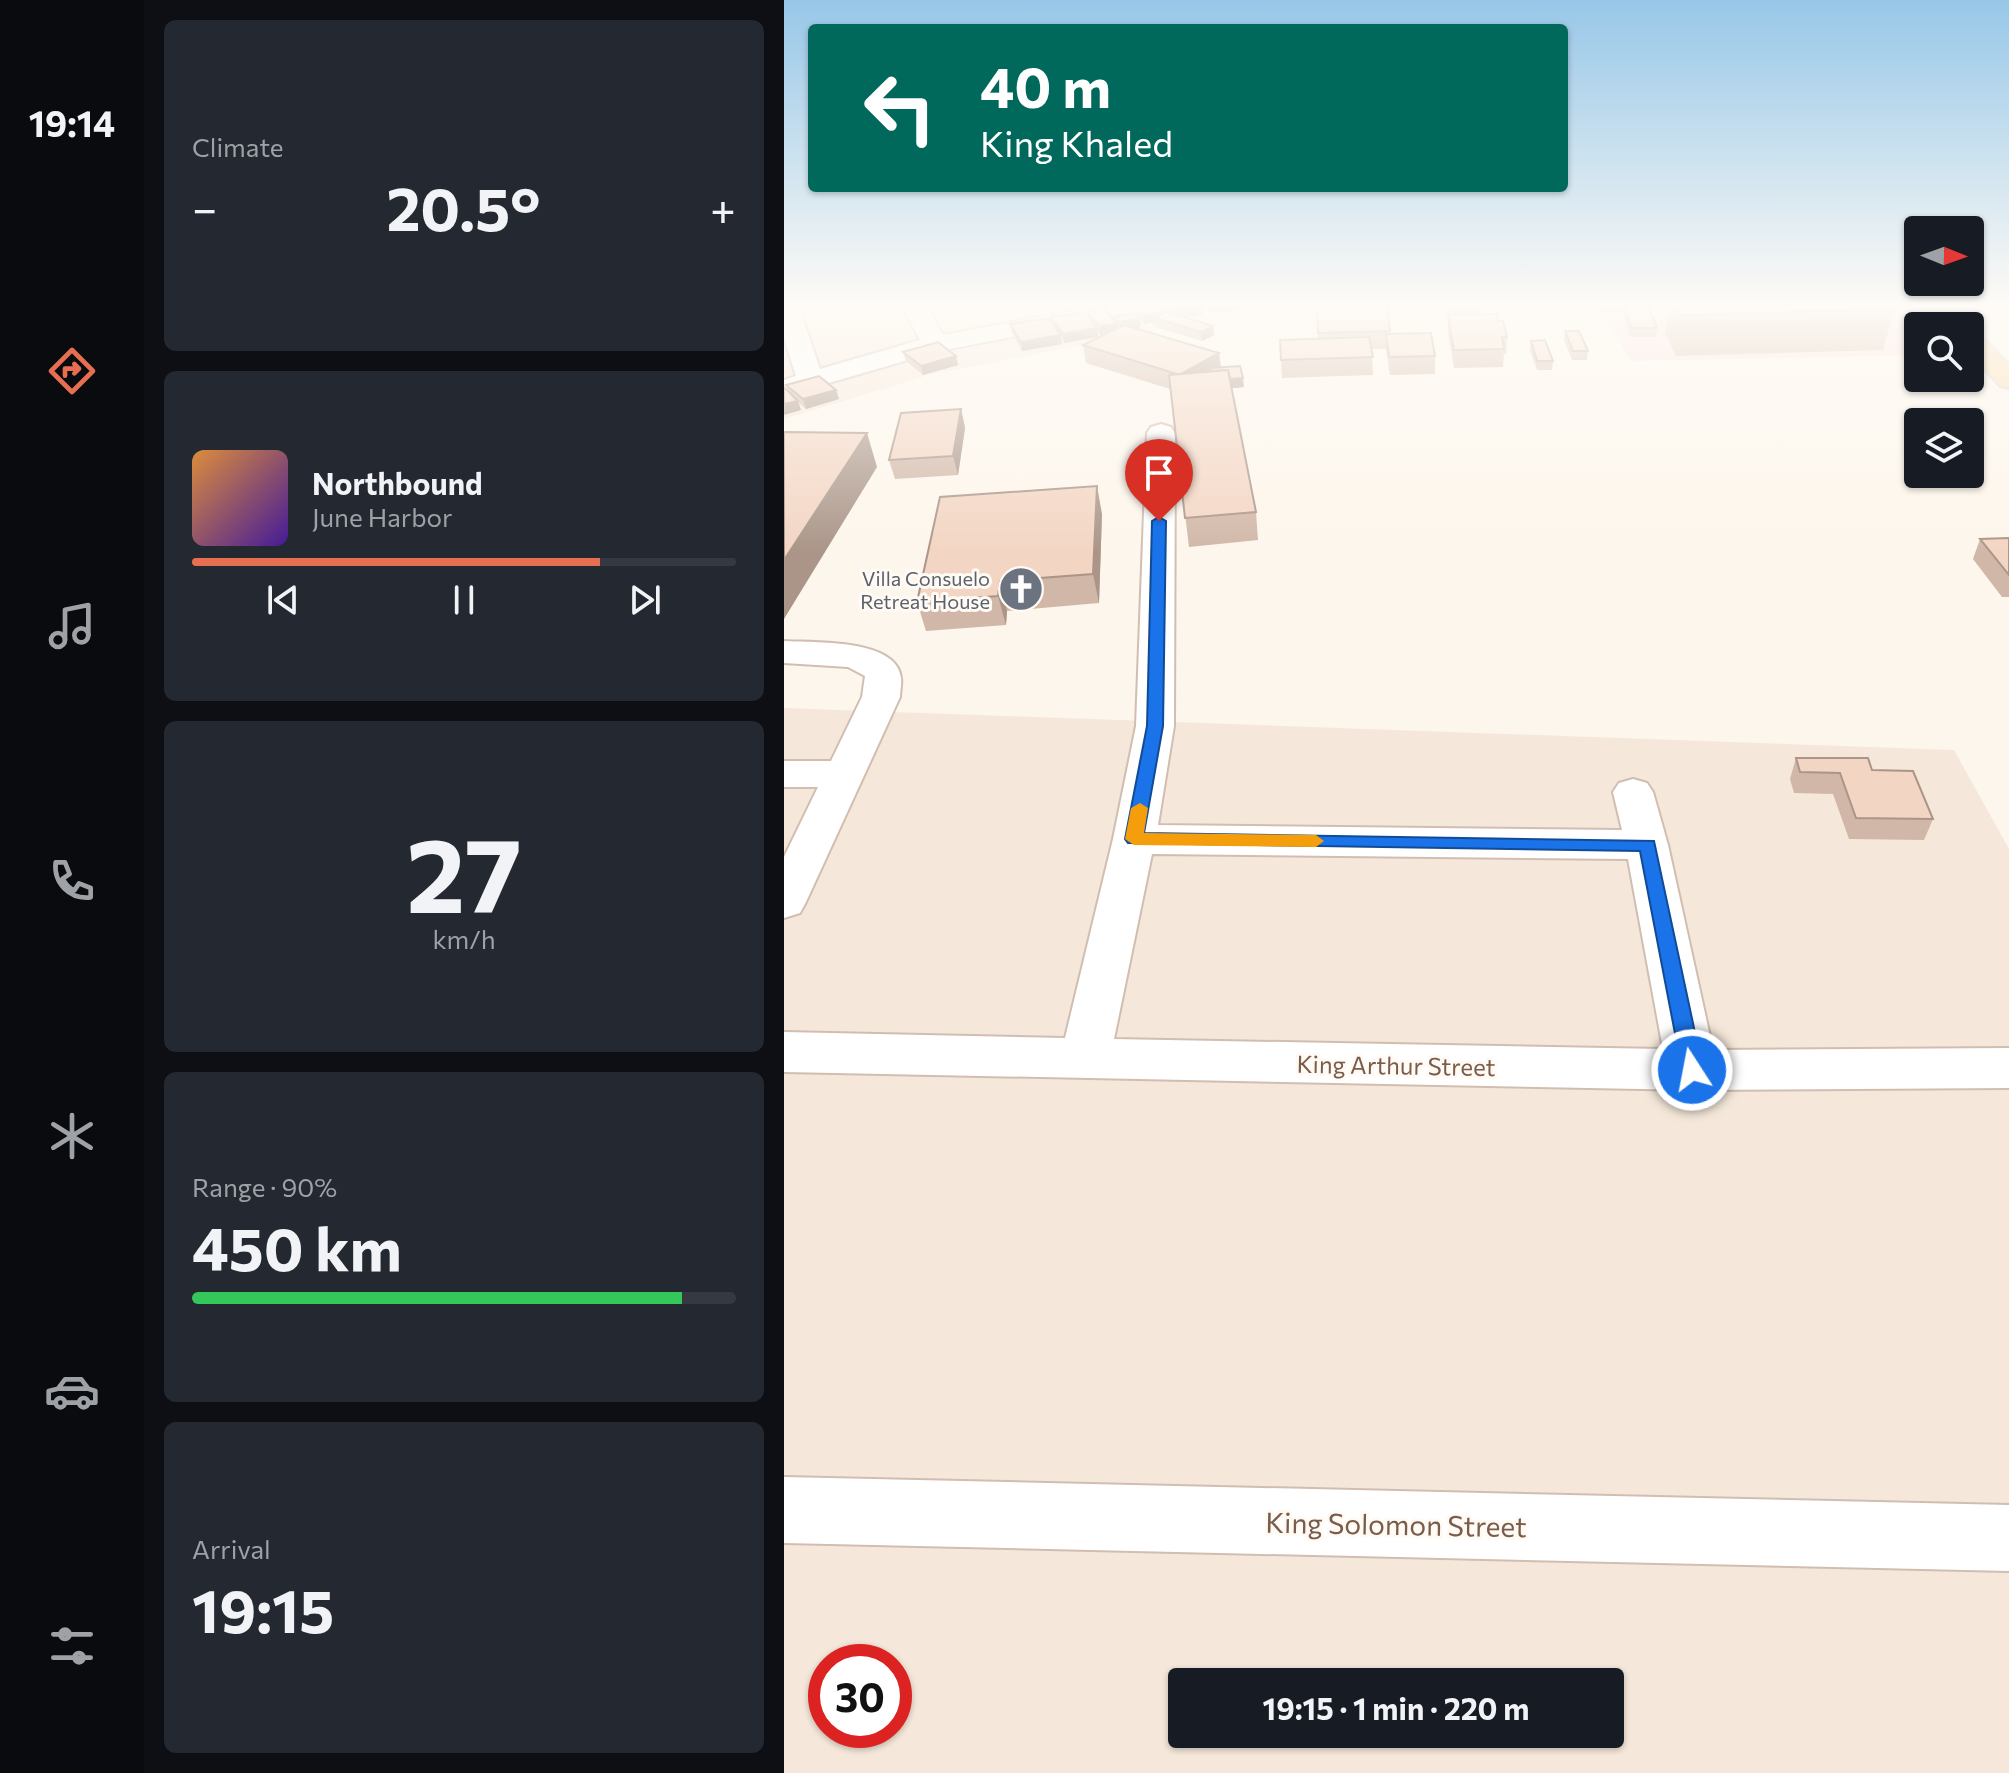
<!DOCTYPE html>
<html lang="en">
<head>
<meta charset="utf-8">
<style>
	body { margin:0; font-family:Commissioner,sans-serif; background:#242831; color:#f1f3f6; height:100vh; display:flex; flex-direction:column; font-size:30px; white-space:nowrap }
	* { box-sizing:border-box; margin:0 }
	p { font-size:26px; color:#9ea1a6 }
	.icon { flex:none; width:44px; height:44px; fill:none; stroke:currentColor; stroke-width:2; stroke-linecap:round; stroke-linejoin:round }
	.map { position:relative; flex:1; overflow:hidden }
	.panel { display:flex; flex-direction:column; gap:20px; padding:20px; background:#0d0f14; width:640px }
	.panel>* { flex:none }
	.hud { position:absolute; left:24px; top:24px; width:760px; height:168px; border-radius:8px; box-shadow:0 2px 6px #0004; background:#00695c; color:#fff; overflow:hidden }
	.needle { width:52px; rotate:91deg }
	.tools { position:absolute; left:1120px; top:216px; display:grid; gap:16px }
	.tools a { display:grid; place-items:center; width:80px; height:80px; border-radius:8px; background:#171b24; box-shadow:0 2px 6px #0004; font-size:40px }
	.speed { position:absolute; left:24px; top:1644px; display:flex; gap:16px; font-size:40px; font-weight:700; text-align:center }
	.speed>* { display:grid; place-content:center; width:104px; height:104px; border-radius:50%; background:#171b24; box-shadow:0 2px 6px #0004; line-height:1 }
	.speed .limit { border:12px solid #d22; background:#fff; color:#111 }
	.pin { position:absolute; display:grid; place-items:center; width:68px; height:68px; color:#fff; margin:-82px -34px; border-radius:50% 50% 50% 0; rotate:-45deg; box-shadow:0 0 8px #0007 }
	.pin .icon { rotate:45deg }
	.me { position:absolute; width:88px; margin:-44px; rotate:349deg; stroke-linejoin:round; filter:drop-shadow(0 0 6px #0008) }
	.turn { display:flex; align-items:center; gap:28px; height:168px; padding:0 40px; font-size:36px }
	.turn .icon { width:104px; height:104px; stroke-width:2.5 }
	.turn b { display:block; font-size:56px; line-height:68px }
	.big { font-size:60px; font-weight:700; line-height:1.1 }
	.panel .widget { flex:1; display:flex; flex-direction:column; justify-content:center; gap:12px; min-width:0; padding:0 28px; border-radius:12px; background:#242831 }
	.panel .dial { align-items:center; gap:0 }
	.dial b { font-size:104px; line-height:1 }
	.song { display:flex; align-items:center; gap:24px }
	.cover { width:96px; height:96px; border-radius:12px; background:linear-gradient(135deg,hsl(30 70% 55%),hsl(260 70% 35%)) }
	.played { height:8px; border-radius:4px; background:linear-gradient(90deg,#e76f51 75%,#363941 75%) }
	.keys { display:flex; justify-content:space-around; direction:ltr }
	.heat { display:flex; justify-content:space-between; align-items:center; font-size:44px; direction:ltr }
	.charge { height:12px; border-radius:6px; background:linear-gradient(90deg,#34c759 90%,#363941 0) }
	.trip { position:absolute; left:384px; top:1668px; width:456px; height:80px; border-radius:8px; background:#171b24; box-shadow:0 2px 6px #0004; font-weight:700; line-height:80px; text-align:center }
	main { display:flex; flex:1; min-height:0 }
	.tabs { display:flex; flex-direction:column; width:144px; justify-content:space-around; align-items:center; background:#090b0e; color:#9ea1a6 }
	.tabs .icon { width:56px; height:56px }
	.tabs .current { color:#e76f51 }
	.tabs b { font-size:36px; color:#f1f3f6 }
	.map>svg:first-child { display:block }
	.residential { fill:#f5e8da; fill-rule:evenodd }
	.medical { fill:#fbdfe3 }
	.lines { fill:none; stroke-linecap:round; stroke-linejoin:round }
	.minor-casing { stroke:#d1beb0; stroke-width:4 }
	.major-casing { stroke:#dad1cd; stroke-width:4 }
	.minor { fill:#fff; fill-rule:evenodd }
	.major { fill:#fbd9a5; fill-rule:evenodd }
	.wall { fill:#d1b7a8 }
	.shaded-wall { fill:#aa9588 }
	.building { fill:#f3d5c3; stroke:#aa9588; stroke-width:2 }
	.route { fill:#1a73e8; stroke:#114b97; stroke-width:2 }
	.slow { fill:#f59e0b }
	.labels { text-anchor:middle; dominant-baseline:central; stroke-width:6; stroke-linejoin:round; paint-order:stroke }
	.far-worship-label { font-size:20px; fill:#5b616d; stroke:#fffaf3; text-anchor:end }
	.street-label { font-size:24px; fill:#7a5c4d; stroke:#fffaf3 }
	.near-street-label { font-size:28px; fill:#7a5c4d; stroke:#fffaf3 }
</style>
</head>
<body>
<main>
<nav class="tabs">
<b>19:14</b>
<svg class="icon current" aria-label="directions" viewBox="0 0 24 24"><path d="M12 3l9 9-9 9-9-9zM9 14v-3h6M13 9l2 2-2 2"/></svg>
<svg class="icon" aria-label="music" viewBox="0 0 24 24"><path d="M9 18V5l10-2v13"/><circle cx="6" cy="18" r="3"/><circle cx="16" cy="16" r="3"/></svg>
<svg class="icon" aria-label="phone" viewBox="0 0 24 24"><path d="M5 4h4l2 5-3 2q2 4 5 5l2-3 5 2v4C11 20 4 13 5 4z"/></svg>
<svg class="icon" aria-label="climate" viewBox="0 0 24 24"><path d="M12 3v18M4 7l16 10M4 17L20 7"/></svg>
<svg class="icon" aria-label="car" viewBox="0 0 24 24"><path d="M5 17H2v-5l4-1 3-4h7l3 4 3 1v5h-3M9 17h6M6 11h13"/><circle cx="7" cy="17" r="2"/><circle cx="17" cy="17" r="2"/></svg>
<svg class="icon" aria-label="filters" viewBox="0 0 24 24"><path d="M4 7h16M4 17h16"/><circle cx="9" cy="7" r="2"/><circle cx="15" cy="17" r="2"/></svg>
</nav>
<section class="panel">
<div class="widget"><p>Climate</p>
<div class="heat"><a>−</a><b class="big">20.5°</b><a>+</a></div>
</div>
<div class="widget">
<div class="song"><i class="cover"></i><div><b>Northbound</b><p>June Harbor</p></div></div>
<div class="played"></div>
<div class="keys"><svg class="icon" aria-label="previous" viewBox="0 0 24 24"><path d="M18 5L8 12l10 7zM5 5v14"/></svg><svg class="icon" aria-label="pause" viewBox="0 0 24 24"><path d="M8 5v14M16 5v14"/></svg><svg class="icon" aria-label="next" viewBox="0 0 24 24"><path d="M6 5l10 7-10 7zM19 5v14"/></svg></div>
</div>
<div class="widget dial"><b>27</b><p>km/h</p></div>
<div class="widget"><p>Range · 90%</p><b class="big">450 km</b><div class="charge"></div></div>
<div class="widget"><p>Arrival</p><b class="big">19:15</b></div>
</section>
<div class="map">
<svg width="1225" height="1773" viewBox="0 0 1225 1773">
	<rect width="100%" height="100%" fill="#fdf6ec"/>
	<g class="residential">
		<polygon points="0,305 503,305 145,375 0,419"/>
		<path d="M0,708L1170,750L1225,849V1773H0ZM42,1662H110V1730H42ZM398,1682H826V1734H398Z"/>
	</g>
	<polygon class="medical" points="815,305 1131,305 1151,326 1134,326 1134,355 846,361"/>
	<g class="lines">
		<g class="minor-casing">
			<g id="minor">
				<polygon points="0,305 14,305 36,369 136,340 118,305 142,305 159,335 319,305 369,305 366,310 357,312 155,351 0,396 0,380 12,376 0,338"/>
				<path d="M377,424L387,427L391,433L390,726L374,825L838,830L829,792L835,783L849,779L863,783L869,792L884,845L929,1050L1225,1048V1088L908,1090L0,1072V1032L281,1038L329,839L352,726L363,433L367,427ZM368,854L844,859L879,1049L330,1039Z"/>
				<path d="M0,641C29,643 113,638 117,678C118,684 116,691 116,697L22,902L16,913L0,918V857L34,787H0V761H47L78,697L81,676L64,667L0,663Z"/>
				<polygon points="0,1477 1225,1505 1225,1571 0,1543"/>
			</g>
		</g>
		<g class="major-casing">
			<g id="major">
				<polygon points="1141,305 1166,305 1185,326 1159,326"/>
				<polygon points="1186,331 1195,334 1225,365 1225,388 1216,386 1186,354"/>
			</g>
		</g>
		<use href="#minor" class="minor"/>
		<use href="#major" class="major"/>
	</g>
	<g class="wall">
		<polygon points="350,305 380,307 380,305 418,305 420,314 401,318 429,326 430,335 418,341 371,327 371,322 360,324 356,319 357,327 351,328 435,353 437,367 460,387 448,388 472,512 474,540 405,547 386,389 302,363 299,345 322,334 316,335 313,332 314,337 280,343 277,338 278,344 238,351 228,333 226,324 268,323 267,317 304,317 303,311 331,321 330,317 352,313"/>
		<polygon points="419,305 462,305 462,308 428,314"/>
		<polygon points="658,305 699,305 699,313 660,314"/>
		<polygon points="766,305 782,305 782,308 767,308"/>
		<polygon points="811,305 864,305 873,328 872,337 847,337 838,313 814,313"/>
		<polygon points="885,305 1107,305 1110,309 1099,350 892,356 881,333"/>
		<polygon points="664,315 723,337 722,354 720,354 719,367 670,368 664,333"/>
		<polygon points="606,331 606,334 651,356 651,374 606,375 602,349 588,349 589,375 498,378 496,340 534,338 534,333"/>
		<polygon points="781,331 804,351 803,360 788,360 780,340"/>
		<polygon points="747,341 769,361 768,370 753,370 746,350"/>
		<polygon points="119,352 172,356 174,365 139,375 122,361"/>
		<polygon points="2,385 52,390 55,399 22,409 14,402 17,410 4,391"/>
		<polygon points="177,409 181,428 174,475 111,479 105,460"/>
		<polygon points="318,514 315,603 223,611 222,625 142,631 133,602"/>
		<polygon points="1225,538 1225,597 1218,597 1189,559 1196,539"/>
		<polygon points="1012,758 1088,770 1149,819 1140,840 1065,839 1049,794 1010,793 1006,779"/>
	</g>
	<g class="shaded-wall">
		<polygon points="419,305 420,314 391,319 390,311"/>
		<polygon points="427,305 462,305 462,308 428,314"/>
		<polygon points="383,311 384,320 370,318 371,322 360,324 359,315"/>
		<polygon points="356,318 357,327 336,331 335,322"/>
		<polygon points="333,323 334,332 316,335 315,326"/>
		<polygon points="429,326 430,335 418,341 417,332"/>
		<polygon points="313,328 314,337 280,343 279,334"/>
		<polygon points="276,335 278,344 238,351 237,342"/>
		<polygon points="435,353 437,371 427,376 395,375"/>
		<polygon points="172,356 174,365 139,375 137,366"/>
		<polygon points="459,378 460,387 431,390 430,380"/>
		<polygon points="52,390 55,399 22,409 19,399"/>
		<polygon points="14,401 17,410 0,415 0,404"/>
		<polygon points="177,409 181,428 174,475 169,456"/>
		<polygon points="83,433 93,467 0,619 0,560"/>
		<polygon points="313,486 318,514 315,603 309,574"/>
		<polygon points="216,581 223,611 222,625 214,596"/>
	</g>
	<g class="building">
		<polygon points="351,305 378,305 383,311 359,315"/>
		<polygon points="384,305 419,305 390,311"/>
		<polygon points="533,305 603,305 606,331 534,333"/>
		<polygon points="839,305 864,305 873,328 848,328"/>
		<polygon points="893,305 1107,305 1110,309 898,315"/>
		<polygon points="320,308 333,323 315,326 303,311"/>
		<polygon points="301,312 313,328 279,334 267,317"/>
		<polygon points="383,312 429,326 417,332 370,318"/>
		<polygon points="352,313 356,318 335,322 330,317"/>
		<polygon points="713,314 714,321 719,321 723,337 718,337 720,349 670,350 664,315"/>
		<polygon points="265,318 276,335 237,342 226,324"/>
		<polygon points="340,325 435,353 397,374 393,374 299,345"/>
		<polygon points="781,331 795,331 804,351 789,351"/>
		<polygon points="647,333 651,356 605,357 602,334"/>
		<polygon points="585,337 589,357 497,360 496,340"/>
		<polygon points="761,340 769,361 753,361 747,341"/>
		<polygon points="154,342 172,356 137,366 119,352"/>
		<polygon points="456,366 459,378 446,379 444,370 427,371 426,368"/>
		<polygon points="444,370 472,512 401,518 385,375"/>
		<polygon points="35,376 52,390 19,399 2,385"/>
		<polygon points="0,387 14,401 0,404"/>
		<polygon points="177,409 169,456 105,460 117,413"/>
		<polygon points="0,432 83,433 0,560"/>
		<polygon points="313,486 309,574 216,581 214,596 133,602 156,497"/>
		<polygon points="1225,538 1225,575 1196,539"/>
		<polygon points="1012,758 1084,758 1088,770 1129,771 1149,819 1072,818 1056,773 1016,772"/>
	</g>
	<linearGradient id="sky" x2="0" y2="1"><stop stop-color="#97c7e8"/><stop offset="0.55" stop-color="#fefbf6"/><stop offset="1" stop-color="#fefbf6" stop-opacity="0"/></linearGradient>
	<rect width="1225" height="553" fill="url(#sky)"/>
	<polygon class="route" points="375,517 382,521 379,726 360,833 870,841 919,1070 916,1076 908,1078 901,1076 898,1070 856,851 344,843 341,839 363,726 368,521"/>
	<polygon class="slow" points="356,803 364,808 360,833 532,835 540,841 532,847 350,845 341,839 347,808"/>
	<defs>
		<g id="church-disc" transform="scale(2.3)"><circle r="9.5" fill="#6b7280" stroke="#fffaf3"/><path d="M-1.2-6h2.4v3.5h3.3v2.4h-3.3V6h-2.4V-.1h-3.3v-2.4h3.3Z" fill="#fff"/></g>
	</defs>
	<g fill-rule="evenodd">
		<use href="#church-disc" x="237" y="589"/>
	</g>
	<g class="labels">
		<g class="far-worship-label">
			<text x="206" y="578">Villa Consuelo<tspan x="206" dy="23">Retreat House</tspan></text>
		</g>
		<g class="street-label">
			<text transform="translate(612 1065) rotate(1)">King Arthur Street</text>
		</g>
		<g class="near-street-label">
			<text transform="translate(612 1524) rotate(1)">King Solomon Street</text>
		</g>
	</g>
</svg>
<div class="tools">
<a><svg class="needle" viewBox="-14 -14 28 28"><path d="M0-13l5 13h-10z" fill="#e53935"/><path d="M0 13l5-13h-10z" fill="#9ea1a6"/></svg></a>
<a><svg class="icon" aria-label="search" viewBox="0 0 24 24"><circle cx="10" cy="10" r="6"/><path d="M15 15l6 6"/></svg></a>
<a><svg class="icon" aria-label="layers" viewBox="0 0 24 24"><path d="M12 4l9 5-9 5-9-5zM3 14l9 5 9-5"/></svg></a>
</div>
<div class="speed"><div class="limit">30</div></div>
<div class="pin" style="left:375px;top:521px;background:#d93025"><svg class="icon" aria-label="arrive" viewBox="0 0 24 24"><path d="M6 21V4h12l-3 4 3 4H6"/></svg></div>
<svg class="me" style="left:908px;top:1070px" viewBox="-20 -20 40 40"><circle r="17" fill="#1a73e8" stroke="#fff" stroke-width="3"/><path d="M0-11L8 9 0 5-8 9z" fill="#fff"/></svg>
<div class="trip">19:15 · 1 min · 220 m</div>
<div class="hud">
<div class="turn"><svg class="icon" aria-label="left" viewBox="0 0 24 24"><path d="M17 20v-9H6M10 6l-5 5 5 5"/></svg><div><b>40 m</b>King Khaled</div></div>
</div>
</div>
</main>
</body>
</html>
